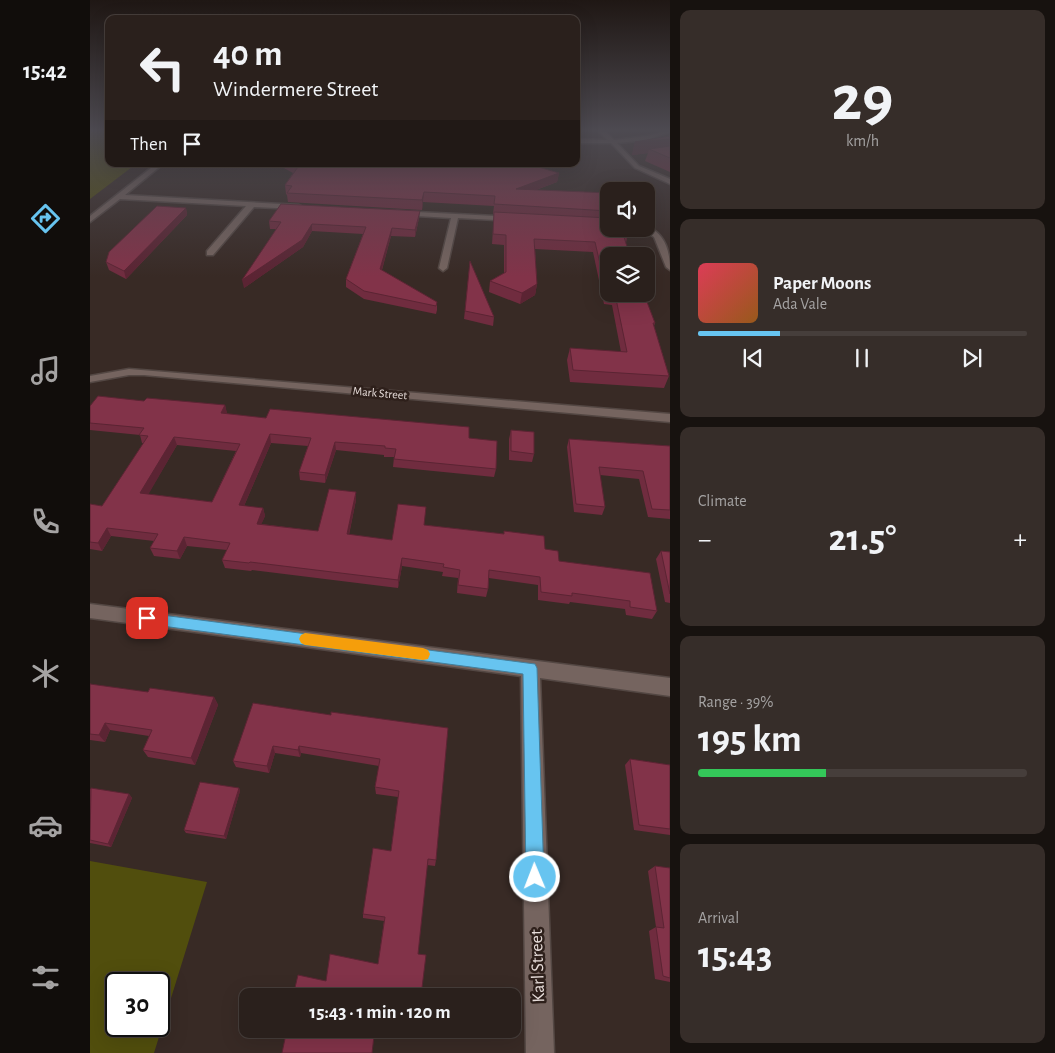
<!DOCTYPE html>
<html lang="en">
<head>
<meta charset="utf-8">
<style>
	body { margin:0; font-family:"Alegreya Sans",sans-serif; background:#362d29; color:#f1f3f6; height:100vh; display:flex; flex-direction:column; font-size:19px; white-space:nowrap }
	* { box-sizing:border-box; margin:0 }
	p { font-size:16px; color:#a5a3a3 }
	.icon { flex:none; width:28px; height:28px; fill:none; stroke:currentColor; stroke-width:2; stroke-linecap:round; stroke-linejoin:round }
	.map { position:relative; flex:1; overflow:hidden }
	.drawer { display:flex; flex-direction:column; gap:10px; padding:10px; background:#17120f; width:385px }
	.drawer>* { flex:none }
	.hud { position:absolute; left:15px; top:15px; width:475px; height:152px; border-radius:10px; box-shadow:0 5px 20px #0002,0 0 0 1px #463e3b; background:#2a201c; color:#f1f3f6; overflow:hidden }
	.tools { position:absolute; left:510px; top:182px; display:grid; gap:10px }
	.tools a { display:grid; place-items:center; width:55px; height:55px; border-radius:10px; background:#2a201c; box-shadow:0 5px 20px #0002,0 0 0 1px #463e3b; font-size:25px }
	.speed { position:absolute; left:15px; top:972px; display:flex; gap:10px; font-size:25px; font-weight:700; text-align:center }
	.speed>* { display:grid; place-content:center; width:65px; height:65px; border-radius:50%; background:#2a201c; box-shadow:0 5px 20px #0002,0 0 0 1px #463e3b; line-height:1 }
	.speed .limit { border:2px solid #111; border-radius:8px; background:#fff; color:#111 }
	.pin { position:absolute; display:grid; place-items:center; width:42px; height:42px; color:#fff; margin:-21px; border-radius:10px; box-shadow:0 2px 8px #0006 }
	.me { position:absolute; width:55px; margin:-28px; rotate:359deg; stroke-linejoin:round; filter:drop-shadow(0 0 4px #0008) }
	.turn { display:flex; align-items:center; gap:18px; height:105px; padding:0 25px; font-size:22px }
	.turn .icon { width:65px; height:65px; stroke-width:2.5 }
	.turn b { display:block; font-size:35px; line-height:42px }
	.then { display:flex; align-items:center; height:48px; padding:0 25px; background:#0003; gap:10px; font-size:19px }
	.big { font-size:38px; font-weight:600; line-height:1.1 }
	.drawer .card { flex:1; display:flex; flex-direction:column; justify-content:center; gap:8px; min-width:0; padding:0 18px; border-radius:10px; background:#362d29 }
	.drawer .dial { align-items:center; gap:0 }
	.dial b { font-size:65px; line-height:1 }
	.song { display:flex; align-items:center; gap:15px }
	.cover { width:60px; height:60px; border-radius:8px; background:linear-gradient(135deg,hsl(350 70% 55%),hsl(30 70% 35%)) }
	.played { height:5px; border-radius:2px; background:linear-gradient(90deg,#67c4f0 25%,#463e3b 25%) }
	.keys { display:flex; justify-content:space-around; direction:ltr }
	.heat { display:flex; justify-content:space-between; align-items:center; font-size:28px; direction:ltr }
	.charge { height:8px; border-radius:4px; background:linear-gradient(90deg,#34c759 39%,#463e3b 0) }
	.trip { position:absolute; left:149px; top:988px; width:282px; height:50px; border-radius:10px; background:#2a201c; box-shadow:0 5px 20px #0002,0 0 0 1px #463e3b; font-weight:600; line-height:50px; text-align:center }
	main { display:flex; flex:1; min-height:0 }
	.menu { display:flex; flex-direction:column; width:90px; justify-content:space-around; align-items:center; background:#110d0b; color:#a5a3a3 }
	.menu .icon { width:35px; height:35px }
	.menu .selected { color:#67c4f0 }
	.menu b { font-size:22px; color:#f1f3f6 }
	.map>svg:first-child { display:block }
	.green { fill:#514e0d; fill-rule:evenodd }
	.lines { fill:none; stroke-linecap:round; stroke-linejoin:round }
	.minor-casing { stroke:#534743; stroke-width:3 }
	.minor { fill:#75645f; fill-rule:evenodd }
	.wall { fill:#702c3f; fill-rule:evenodd }
	.shaded-wall { fill:#5b2433 }
	.building { fill:#823349; stroke:#5b2433; fill-rule:evenodd }
	.route { fill:#67c4f0; stroke:#437f9c }
	.slow { fill:#f59e0b }
	.labels { text-anchor:middle; dominant-baseline:central; stroke-width:5; stroke-linejoin:round; paint-order:stroke }
	.far-street-label { font-size:12px; fill:#e8dedb; stroke:#2e201b }
	.near-street-label { font-size:18px; fill:#e8dedb; stroke:#2e201b }
</style>
</head>
<body>
<main>
<nav class="menu">
<b>15:42</b>
<svg class="icon selected" aria-label="directions" viewBox="0 0 24 24"><path d="M12 3l9 9-9 9-9-9zM9 14v-3h6M13 9l2 2-2 2"/></svg>
<svg class="icon" aria-label="music" viewBox="0 0 24 24"><path d="M9 18V5l10-2v13"/><circle cx="6" cy="18" r="3"/><circle cx="16" cy="16" r="3"/></svg>
<svg class="icon" aria-label="phone" viewBox="0 0 24 24"><path d="M5 4h4l2 5-3 2q2 4 5 5l2-3 5 2v4C11 20 4 13 5 4z"/></svg>
<svg class="icon" aria-label="climate" viewBox="0 0 24 24"><path d="M12 3v18M4 7l16 10M4 17L20 7"/></svg>
<svg class="icon" aria-label="car" viewBox="0 0 24 24"><path d="M5 17H2v-5l4-1 3-4h7l3 4 3 1v5h-3M9 17h6M6 11h13"/><circle cx="7" cy="17" r="2"/><circle cx="17" cy="17" r="2"/></svg>
<svg class="icon" aria-label="filters" viewBox="0 0 24 24"><path d="M4 7h16M4 17h16"/><circle cx="9" cy="7" r="2"/><circle cx="15" cy="17" r="2"/></svg>
</nav>
<div class="map">
<svg width="580" height="1053" viewBox="0 0 580 1053">
	<rect width="100%" height="100%" fill="#382a25"/>
	<g class="green">
		<polygon points="0,130 19,130 19,164 46,164 0,199"/>
		<path d="M0,861L117,882L64,1053H0ZM26,984H69V1026H26Z"/>
	</g>
	<g class="lines">
		<g class="minor-casing">
			<g id="minor">
				<polygon points="508,130 514,130 524,140 557,136 580,130 580,132 557,140 527,143 549,166 580,179 580,184 545,168 521,143 486,143 486,139 517,140"/>
				<polygon points="66,164 73,164 35,195 209,205 213,207 209,209 164,207 123,255 117,255 117,251 156,206 30,199 0,222 0,216"/>
				<polygon points="307,211 424,217 428,219 424,221 368,218 357,268 353,271 349,268 361,218 310,215 306,213"/>
				<path d="M556,226C575,233 580,251 580,270L576,267L564,237L552,229H556Z"/>
				<polygon points="39,369 580,414 580,422 54,375 39,375 0,382 0,376"/>
				<polygon points="0,604 580,678 580,696 450,678 464,1053 436,1053 431,676 0,618"/>
			</g>
		</g>
		<use href="#minor" class="minor"/>
	</g>
	<g class="wall">
		<polygon points="580,136 580,172 555,161 558,153 542,155 545,142"/>
		<polygon points="191,164 438,164 469,173 467,182 446,190 519,193 519,229 537,238 536,243 519,256 554,294 565,323 564,326 579,376 574,388 480,382 477,360 480,348 531,352 522,305 514,304 503,252 445,249 447,284 445,295 430,304 399,292 400,281 414,273 414,245 402,244 404,214 403,214 404,206 333,202 332,210 198,202 197,195 196,194 195,185 203,173 192,167"/>
		<polygon points="96,208 97,215 36,279 19,270 16,262"/>
		<polygon points="329,218 325,237 301,236 292,270 347,302 347,310 346,314 274,299 256,287 256,279 273,234 222,231 213,247 154,288 186,229 180,229 179,221"/>
		<polygon points="380,261 404,317 403,326 374,319"/>
		<path d="M54,401L135,405L137,414L379,438L406,469L404,477L303,467L304,457H294V455L246,450L235,483L210,480L209,472L218,446L181,443L154,506L173,508L175,516L171,524L228,531L266,492V500L259,535L302,540L334,525L414,534V531L455,549L469,561L567,611L562,619L536,615L535,609L480,602L479,604L448,600V585L399,578L398,589L396,597L367,593L368,578L352,576L353,572L312,566L308,588L162,570L161,571L135,568L132,560L137,550L97,546L90,559L64,556L60,548L64,541L21,536L12,551L0,549V504L12,506L54,443H52L50,435L0,430V406ZM87,445L146,451L122,502L58,494Z"/>
		<polygon points="421,430 444,454 442,462 419,460 419,439"/>
		<polygon points="479,439 580,446 580,519 558,517 549,479 510,475 515,507 512,515 484,512 477,447"/>
		<polygon points="571,551 580,552 580,603 575,602 566,559"/>
		<polygon points="0,683 1,685 58,692 124,697 128,705 105,765 58,757 53,750 59,736 20,730 15,742 0,740"/>
		<polygon points="241,715 358,728 346,860 345,866 337,865 328,954 236,981 288,964 294,921 273,918 273,914 301,851 308,797 286,794 285,787 289,766 211,753 210,757 185,753 179,773 146,767 143,761"/>
		<polygon points="540,759 580,765 580,835 544,830 535,765"/>
		<polygon points="149,788 150,791 136,839 96,833 94,830"/>
		<polygon points="0,789 39,794 42,798 21,847 0,843"/>
		<polygon points="565,866 580,868 580,982 565,979 559,931 566,927 558,871"/>
	</g>
	<g class="shaded-wall">
		<polygon points="580,139 580,151 559,149 558,153 542,155 545,142"/>
		<polygon points="469,173 467,182 424,198 426,189"/>
		<polygon points="334,192 333,202 332,210 332,200"/>
		<polygon points="96,208 97,215 36,279 34,271"/>
		<polygon points="330,211 329,218 325,237 325,230"/>
		<polygon points="222,224 222,231 213,247 154,288 152,280"/>
		<polygon points="302,228 301,236 290,276 290,269"/>
		<polygon points="447,284 445,295 430,304 432,293"/>
		<polygon points="135,405 137,413 133,421 131,413"/>
		<polygon points="180,434 181,443 151,513 149,505"/>
		<polygon points="84,437 87,445 54,502 50,493"/>
		<polygon points="245,442 246,450 235,483 235,475"/>
		<polygon points="266,492 266,500 257,543 257,534"/>
		<polygon points="173,508 175,516 168,532 167,524"/>
		<polygon points="17,528 21,536 12,551 8,543"/>
		<polygon points="94,537 97,546 90,559 87,551"/>
		<polygon points="312,558 312,566 308,588 308,580"/>
		<polygon points="124,697 128,705 105,765 101,758"/>
		<polygon points="15,723 20,730 15,742 9,735"/>
		<polygon points="183,746 185,753 179,773 177,766"/>
		<polygon points="209,746 211,753 210,757 208,750"/>
		<polygon points="149,788 150,791 136,839 134,836"/>
		<polygon points="39,794 42,798 21,847 18,844"/>
	</g>
	<g class="building">
		<polygon points="580,136 580,139 545,142"/>
		<polygon points="580,146 580,158 559,149"/>
		<polygon points="201,164 438,164 469,173 426,189 519,193 519,211 404,204 405,196 334,192 332,200 197,193 202,186 195,185 208,167"/>
		<polygon points="191,204 330,211 325,230 302,228 290,269 347,302 346,306 274,291 256,279 276,227 222,224 212,240 152,280 191,222 179,221"/>
		<polygon points="67,206 96,208 34,271 16,262 19,252"/>
		<polygon points="404,212 519,218 519,229 534,229 537,238 534,237 540,256 519,256 519,294 517,294 505,242 444,239 447,284 432,293 400,281 416,272 416,235 403,234"/>
		<polygon points="380,261 404,317 375,311"/>
		<polygon points="519,294 554,294 565,323 563,323 579,376 483,370 480,348 537,352 525,294"/>
		<path d="M8,396L54,401L57,398L135,405L131,413L176,418L180,409L379,427V438L407,441L406,469L304,459L306,449L295,448V446L245,442L235,475L209,472L221,438L180,434L149,505L173,508L167,524L228,531L239,489L266,492L257,534L302,540L308,504L336,507L334,525L414,534V531L454,536L455,549L468,551L469,561L560,573L567,611L540,607V601L482,593V596L451,592L450,577L399,570L398,589L368,585L370,570L353,567L354,564L312,558L308,580L160,562L159,563L132,560L140,543L94,537L87,551L60,548L68,534L17,528L8,543L0,542V504L12,506L58,436L49,435L54,428L0,423V406ZM84,437L150,444L122,502L50,493Z"/>
		<polygon points="421,430 444,432 444,454 421,451"/>
		<polygon points="479,439 580,446 580,510 562,509 553,471 509,467 515,507 486,504"/>
		<polygon points="571,551 580,552 580,594"/>
		<polygon points="0,684 58,692 60,688 124,697 101,758 53,750 62,730 15,723 9,735 0,734"/>
		<polygon points="163,703 241,715 241,712 358,728 346,860 338,859 328,954 336,955 331,996 203,996 208,975 236,981 240,954 288,964 295,917 273,914 283,848 301,851 309,791 285,787 290,759 209,746 208,750 183,746 177,766 143,761"/>
		<polygon points="540,759 580,765 580,829 549,825"/>
		<polygon points="110,782 149,788 134,836 94,830"/>
		<polygon points="1,788 39,794 18,844 0,840"/>
		<polygon points="565,866 580,868 580,978 573,976 566,927 574,928"/>
		<polygon points="197,1029 293,1029 292,1038 284,1036 282,1053 192,1053"/>
	</g>
	<linearGradient id="sky" x2="0" y2="1"><stop stop-color="#1f1714"/><stop offset="0.47" stop-color="#4d4a51"/><stop offset="1" stop-color="#4d4a51" stop-opacity="0"/></linearGradient>
	<rect width="580" height="277" fill="url(#sky)"/>
	<polygon class="route" points="57,613 445,664 447,668 454,877 451,884 445,886 439,884 436,877 433,674 57,624 53,622 51,618 53,614"/>
	<polygon class="slow" points="215,633 333,648 338,650 340,654 338,659 333,660 215,645 211,643 209,639 211,635"/>
	<g class="labels">
		<g class="far-street-label">
			<text transform="translate(290 393) rotate(5)">Mark Street</text>
		</g>
		<g class="near-street-label">
			<text transform="translate(448 966) rotate(-92)">Karl Street</text>
		</g>
	</g>
</svg>
<div class="tools">
<a><svg class="icon" aria-label="sound" viewBox="0 0 24 24"><path d="M4 9h4l5-4v14l-5-4H4zM17 9q2 3 0 6"/></svg></a>
<a><svg class="icon" aria-label="layers" viewBox="0 0 24 24"><path d="M12 4l9 5-9 5-9-5zM3 14l9 5 9-5"/></svg></a>
</div>
<div class="speed"><div class="limit">30</div></div>
<div class="pin" style="left:57px;top:618px;background:#d93025"><svg class="icon" aria-label="arrive" viewBox="0 0 24 24"><path d="M6 21V4h12l-3 4 3 4H6"/></svg></div>
<svg class="me" style="left:445px;top:877px" viewBox="-20 -20 40 40"><circle r="17" fill="#67c4f0" stroke="#fff" stroke-width="3"/><path d="M0-11L8 9 0 5-8 9z" fill="#fff"/></svg>
<div class="trip">15:43 · 1 min · 120 m</div>
<div class="hud">
<div class="turn"><svg class="icon" aria-label="left" viewBox="0 0 24 24"><path d="M17 20v-9H6M10 6l-5 5 5 5"/></svg><div><b>40 m</b>Windermere Street</div></div>
<div class="then">Then<svg class="icon" aria-label="arrive" viewBox="0 0 24 24"><path d="M6 21V4h12l-3 4 3 4H6"/></svg></div>
</div>
</div>
<section class="drawer">
<div class="card dial"><b>29</b><p>km/h</p></div>
<div class="card">
<div class="song"><i class="cover"></i><div><b>Paper Moons</b><p>Ada Vale</p></div></div>
<div class="played"></div>
<div class="keys"><svg class="icon" aria-label="previous" viewBox="0 0 24 24"><path d="M18 5L8 12l10 7zM5 5v14"/></svg><svg class="icon" aria-label="pause" viewBox="0 0 24 24"><path d="M8 5v14M16 5v14"/></svg><svg class="icon" aria-label="next" viewBox="0 0 24 24"><path d="M6 5l10 7-10 7zM19 5v14"/></svg></div>
</div>
<div class="card"><p>Climate</p>
<div class="heat"><a>−</a><b class="big">21.5°</b><a>+</a></div>
</div>
<div class="card"><p>Range · 39%</p><b class="big">195 km</b><div class="charge"></div></div>
<div class="card"><p>Arrival</p><b class="big">15:43</b></div>
</section>
</main>
</body>
</html>
